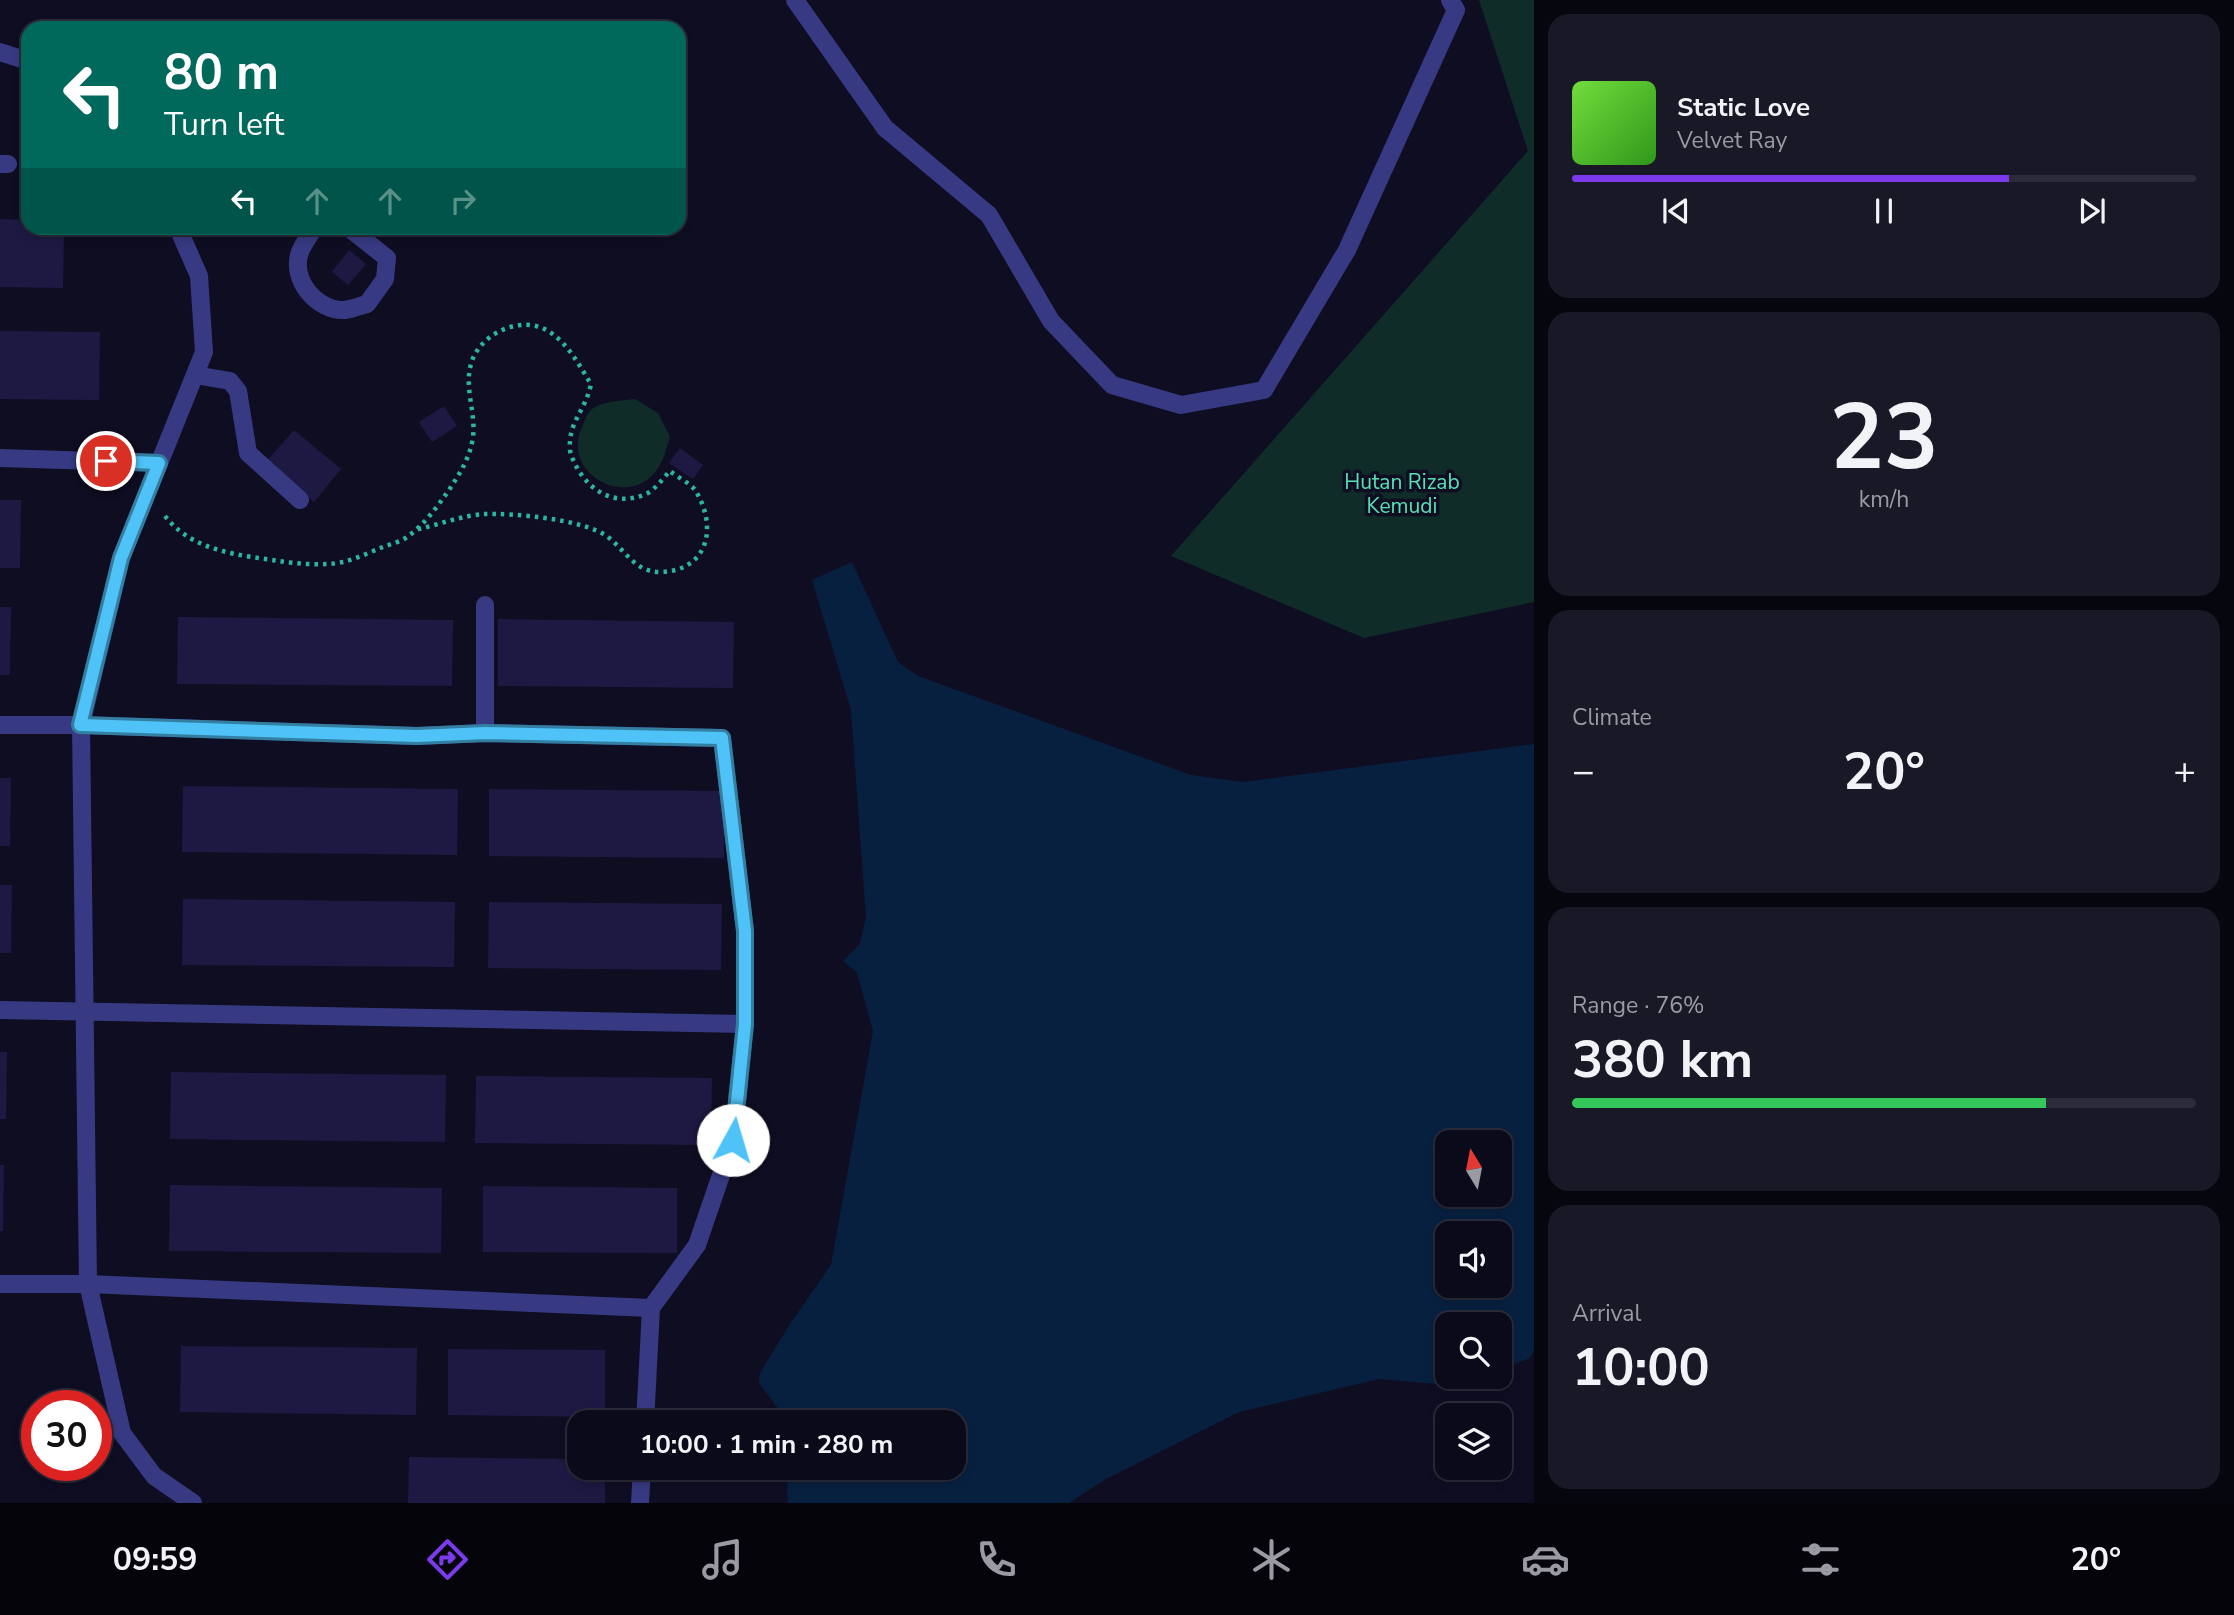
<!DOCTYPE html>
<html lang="en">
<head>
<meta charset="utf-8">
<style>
	body { margin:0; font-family:"Nunito Sans",sans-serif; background:#191827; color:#f1f3f6; height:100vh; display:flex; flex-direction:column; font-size:26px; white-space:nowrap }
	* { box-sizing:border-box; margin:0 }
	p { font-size:23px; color:#9a9aa2 }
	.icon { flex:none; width:38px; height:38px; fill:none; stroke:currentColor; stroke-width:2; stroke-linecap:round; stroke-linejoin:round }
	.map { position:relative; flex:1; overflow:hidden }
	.drawer { display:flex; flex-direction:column; gap:14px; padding:14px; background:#06060e; width:700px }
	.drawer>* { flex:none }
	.top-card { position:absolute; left:21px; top:21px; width:665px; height:214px; border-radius:21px; box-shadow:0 4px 10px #0003,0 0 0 2px #2b2b39; background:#00695c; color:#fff; overflow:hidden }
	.needle { width:46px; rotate:350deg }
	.fabs { position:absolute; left:1435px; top:1130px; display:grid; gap:14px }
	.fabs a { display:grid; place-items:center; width:77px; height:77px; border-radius:14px; background:#0b0a1a; box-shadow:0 4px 10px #0003,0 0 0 2px #2b2b39; font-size:35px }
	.speed { position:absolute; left:21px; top:1390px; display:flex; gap:14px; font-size:35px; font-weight:700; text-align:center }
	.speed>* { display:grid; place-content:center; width:91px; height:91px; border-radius:50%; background:#0b0a1a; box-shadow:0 4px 10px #0003,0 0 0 2px #2b2b39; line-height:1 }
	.speed .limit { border:10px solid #d22; background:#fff; color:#111 }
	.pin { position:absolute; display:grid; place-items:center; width:60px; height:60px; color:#fff; margin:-30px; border:4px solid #fff; border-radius:50%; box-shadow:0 2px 7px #0007 }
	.me { position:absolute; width:77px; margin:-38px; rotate:6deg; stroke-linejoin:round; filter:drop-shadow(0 0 5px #0008) }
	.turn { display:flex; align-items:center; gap:24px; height:147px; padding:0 28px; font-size:32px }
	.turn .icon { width:91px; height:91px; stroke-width:2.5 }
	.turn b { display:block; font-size:49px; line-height:60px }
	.lanes { display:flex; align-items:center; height:66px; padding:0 28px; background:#0003; justify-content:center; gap:35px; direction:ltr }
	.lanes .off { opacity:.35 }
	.big { font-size:52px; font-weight:700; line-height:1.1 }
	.drawer .card { flex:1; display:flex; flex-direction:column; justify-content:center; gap:10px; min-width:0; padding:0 24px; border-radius:21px; background:#191827 }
	.drawer .dial { align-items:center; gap:0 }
	.dial b { font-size:91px; line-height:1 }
	.song { display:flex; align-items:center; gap:21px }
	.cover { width:84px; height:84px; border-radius:10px; background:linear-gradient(135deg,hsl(100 70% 55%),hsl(110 70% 35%)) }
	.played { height:7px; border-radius:4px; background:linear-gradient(90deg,#7c3aed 70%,#2b2b39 70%) }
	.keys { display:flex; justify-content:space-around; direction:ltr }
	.heat { display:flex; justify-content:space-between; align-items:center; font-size:38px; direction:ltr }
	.charge { height:10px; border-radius:5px; background:linear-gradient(90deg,#34c759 76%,#2b2b39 0) }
	.trip { position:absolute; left:567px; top:1410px; width:399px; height:70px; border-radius:21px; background:#0b0a1a; box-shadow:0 4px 10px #0003,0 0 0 2px #2b2b39; font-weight:700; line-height:70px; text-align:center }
	.tab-bar { display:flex; height:112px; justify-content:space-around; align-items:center; background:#04040a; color:#9a9aa2 }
	.tab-bar .icon { width:49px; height:49px }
	.tab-bar .on { color:#7c3aed }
	.tab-bar b { font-size:32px; color:#f1f3f6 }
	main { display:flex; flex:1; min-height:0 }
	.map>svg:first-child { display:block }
	.green { fill:#102c29 }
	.water { fill:#08203f; fill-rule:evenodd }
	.building { fill:#1e1943 }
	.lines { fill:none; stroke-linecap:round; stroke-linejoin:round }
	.path { stroke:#2cb5a2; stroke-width:4.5; stroke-dasharray:3.5 5; stroke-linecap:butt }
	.minor { stroke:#373a82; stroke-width:18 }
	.route-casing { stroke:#337fa1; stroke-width:18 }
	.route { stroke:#4fc3f7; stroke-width:12 }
	.labels { text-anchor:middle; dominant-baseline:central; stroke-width:7; stroke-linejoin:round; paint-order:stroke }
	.park-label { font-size:21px; fill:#57e1b4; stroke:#0f0d22 }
</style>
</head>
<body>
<main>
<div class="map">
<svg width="1534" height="1503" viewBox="0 0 1534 1503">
	<rect width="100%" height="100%" fill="#0f0d22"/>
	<g class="green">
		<polygon points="1479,0 1534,0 1534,602 1364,638 1171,556 1528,151"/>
		<path d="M635,399L658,413L670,437C667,445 665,455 661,463C634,515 559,475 582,427C584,423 586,416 589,412C599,401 620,401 635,399Z"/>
	</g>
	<path class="water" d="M852,562L898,662L918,676L1191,775L1243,782L1534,744V1350L1530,1358L1500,1370V1325H1447V1377H1482L1461,1386L1379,1379L1239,1412L1106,1479L1069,1503H788L787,1468H954V1423H780L777,1407L759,1383L760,1373L790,1324L831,1265L873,1031L857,973L843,961L860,944L866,917L851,710L812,580ZM1447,1143H1500V1195H1447ZM1447,1234H1500V1286H1447Z"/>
	<g class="building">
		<polygon points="0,219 28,220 28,228 64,228 63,288 0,287"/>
		<polygon points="349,250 366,264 348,285 332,272"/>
		<polygon points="0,331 100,332 99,400 0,399"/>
		<polygon points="444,406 457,426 432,442 419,422"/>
		<polygon points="294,430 341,469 314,502 266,462"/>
		<polygon points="680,448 703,465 693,479 669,463"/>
		<polygon points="0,500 21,500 20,568 0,568"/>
		<polygon points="0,607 11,607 10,675 0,675"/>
		<polygon points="178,617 453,620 452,686 177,684"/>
		<polygon points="498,619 734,622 733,688 498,686"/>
		<polygon points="0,778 11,778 10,846 0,846"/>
		<polygon points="183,786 458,789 457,855 182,852"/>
		<polygon points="489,789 725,791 724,858 489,856"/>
		<polygon points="0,885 12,885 11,953 0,953"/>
		<polygon points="183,899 455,902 454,967 182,965"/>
		<polygon points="489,902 722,904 721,970 488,968"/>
		<polygon points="0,1052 7,1052 6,1119 0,1119"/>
		<polygon points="171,1072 446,1075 445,1142 170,1139"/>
		<polygon points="476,1076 712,1078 711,1145 475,1143"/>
		<polygon points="0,1165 4,1165 3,1231 0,1231"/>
		<polygon points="170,1185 442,1188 441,1253 169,1251"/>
		<polygon points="483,1186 677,1188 677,1253 483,1252"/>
		<polygon points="181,1346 417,1348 416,1415 180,1412"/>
		<polygon points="448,1349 605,1350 605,1417 448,1415"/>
		<polygon points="409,1457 579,1459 579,1468 605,1468 605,1503 408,1503"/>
	</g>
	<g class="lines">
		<path class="path" d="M165,516C192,551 238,555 279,561C297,564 326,566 343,562C356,559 370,552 383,547C390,544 401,542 407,537C424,525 437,507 449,490C460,473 470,458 473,437C476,412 464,388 471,364C479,334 521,314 548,331C568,343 579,365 591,384C586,410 568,422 570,449C570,455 573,459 575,464C589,492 616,507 646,494C655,490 663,478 670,471C677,477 690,483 695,490C718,526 709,571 660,572C635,572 626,551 608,537C584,519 513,513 483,514C461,516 437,525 415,530"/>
		<g class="minor">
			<polyline points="795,0 885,128 989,215 1051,321 1112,385 1181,405 1264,390 1347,250 1456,10 1450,0"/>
			<polyline points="0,52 28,61"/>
			<polyline points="0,164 8,164"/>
			<polyline points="178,228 199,276 204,352 121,558 81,725 88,1284 122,1433 154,1476 193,1503"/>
			<path d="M314,228C310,235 303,244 300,252C290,279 316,311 345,310C352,309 360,306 367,304L385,279L387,258L349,228"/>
			<polyline points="195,375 230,381 238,391 248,453 300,500"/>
			<polyline points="0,458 159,463"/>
			<polyline points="0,725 81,725 417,736 485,733 722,738 745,931 745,1024 733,1140 697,1245 651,1308 645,1423"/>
			<polyline points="485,733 485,605"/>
			<polyline points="0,1010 745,1024"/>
			<polyline points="0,1284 88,1284 651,1308"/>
			<polyline points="640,1503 642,1468"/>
		</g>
	</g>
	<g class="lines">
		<g class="route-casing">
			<polyline id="route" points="106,461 159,463 121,558 80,725 417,736 485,733 722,738 745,931 745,1024 733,1140"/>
		</g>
		<use href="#route" class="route"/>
	</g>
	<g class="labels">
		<g class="park-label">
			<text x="1402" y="482">Hutan Rizab<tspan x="1402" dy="24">Kemudi</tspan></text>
		</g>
	</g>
</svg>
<div class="fabs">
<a><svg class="needle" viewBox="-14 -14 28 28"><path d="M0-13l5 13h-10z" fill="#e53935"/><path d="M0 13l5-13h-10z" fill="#9a9aa2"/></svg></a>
<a><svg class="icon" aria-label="sound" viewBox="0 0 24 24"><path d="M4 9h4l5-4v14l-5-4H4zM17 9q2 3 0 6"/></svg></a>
<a><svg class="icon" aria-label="search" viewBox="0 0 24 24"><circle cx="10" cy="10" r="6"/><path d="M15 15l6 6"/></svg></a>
<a><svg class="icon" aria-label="layers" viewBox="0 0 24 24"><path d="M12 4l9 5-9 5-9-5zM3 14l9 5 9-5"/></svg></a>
</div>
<div class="speed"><div class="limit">30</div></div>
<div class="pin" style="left:106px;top:461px;background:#d93025"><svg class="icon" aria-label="arrive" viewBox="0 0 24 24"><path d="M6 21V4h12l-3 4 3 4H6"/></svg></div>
<svg class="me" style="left:733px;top:1140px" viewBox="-20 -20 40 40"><circle r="19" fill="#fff"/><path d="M0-13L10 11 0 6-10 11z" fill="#4fc3f7"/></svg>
<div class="trip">10:00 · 1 min · 280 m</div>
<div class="top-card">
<div class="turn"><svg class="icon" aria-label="left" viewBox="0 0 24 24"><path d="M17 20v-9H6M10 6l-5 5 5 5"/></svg><div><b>80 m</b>Turn left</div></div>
<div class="lanes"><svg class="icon" aria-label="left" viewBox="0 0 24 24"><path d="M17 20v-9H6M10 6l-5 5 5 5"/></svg><svg class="icon off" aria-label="ahead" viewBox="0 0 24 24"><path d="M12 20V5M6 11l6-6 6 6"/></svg><svg class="icon off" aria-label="ahead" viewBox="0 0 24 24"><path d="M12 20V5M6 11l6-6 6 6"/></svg><svg class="icon off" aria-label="right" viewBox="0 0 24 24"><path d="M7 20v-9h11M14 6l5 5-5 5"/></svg></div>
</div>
</div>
<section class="drawer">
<div class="card">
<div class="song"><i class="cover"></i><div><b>Static Love</b><p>Velvet Ray</p></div></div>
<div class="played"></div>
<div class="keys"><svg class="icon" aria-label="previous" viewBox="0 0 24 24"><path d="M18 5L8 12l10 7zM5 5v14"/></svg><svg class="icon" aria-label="pause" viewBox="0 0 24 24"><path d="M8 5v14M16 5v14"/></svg><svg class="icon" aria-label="next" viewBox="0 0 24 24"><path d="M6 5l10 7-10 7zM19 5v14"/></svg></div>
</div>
<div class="card dial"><b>23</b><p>km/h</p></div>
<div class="card"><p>Climate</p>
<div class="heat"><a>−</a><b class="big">20°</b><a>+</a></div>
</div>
<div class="card"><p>Range · 76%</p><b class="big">380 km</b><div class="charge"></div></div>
<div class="card"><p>Arrival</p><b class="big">10:00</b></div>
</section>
</main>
<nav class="tab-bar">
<b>09:59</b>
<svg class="icon on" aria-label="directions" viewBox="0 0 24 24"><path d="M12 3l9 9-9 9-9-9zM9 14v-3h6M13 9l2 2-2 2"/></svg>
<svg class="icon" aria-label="music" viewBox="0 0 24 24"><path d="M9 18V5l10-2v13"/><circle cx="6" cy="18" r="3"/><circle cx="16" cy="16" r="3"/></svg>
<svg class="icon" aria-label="phone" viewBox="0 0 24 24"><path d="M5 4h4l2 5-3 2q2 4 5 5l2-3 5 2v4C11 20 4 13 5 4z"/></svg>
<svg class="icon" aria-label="climate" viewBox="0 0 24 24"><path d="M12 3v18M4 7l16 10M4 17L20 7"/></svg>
<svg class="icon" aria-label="car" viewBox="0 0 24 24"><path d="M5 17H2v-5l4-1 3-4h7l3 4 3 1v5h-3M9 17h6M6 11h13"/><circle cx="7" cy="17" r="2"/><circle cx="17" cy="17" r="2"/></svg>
<svg class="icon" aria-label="filters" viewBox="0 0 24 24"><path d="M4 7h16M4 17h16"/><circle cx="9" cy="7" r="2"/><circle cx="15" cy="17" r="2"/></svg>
<b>20°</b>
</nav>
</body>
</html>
